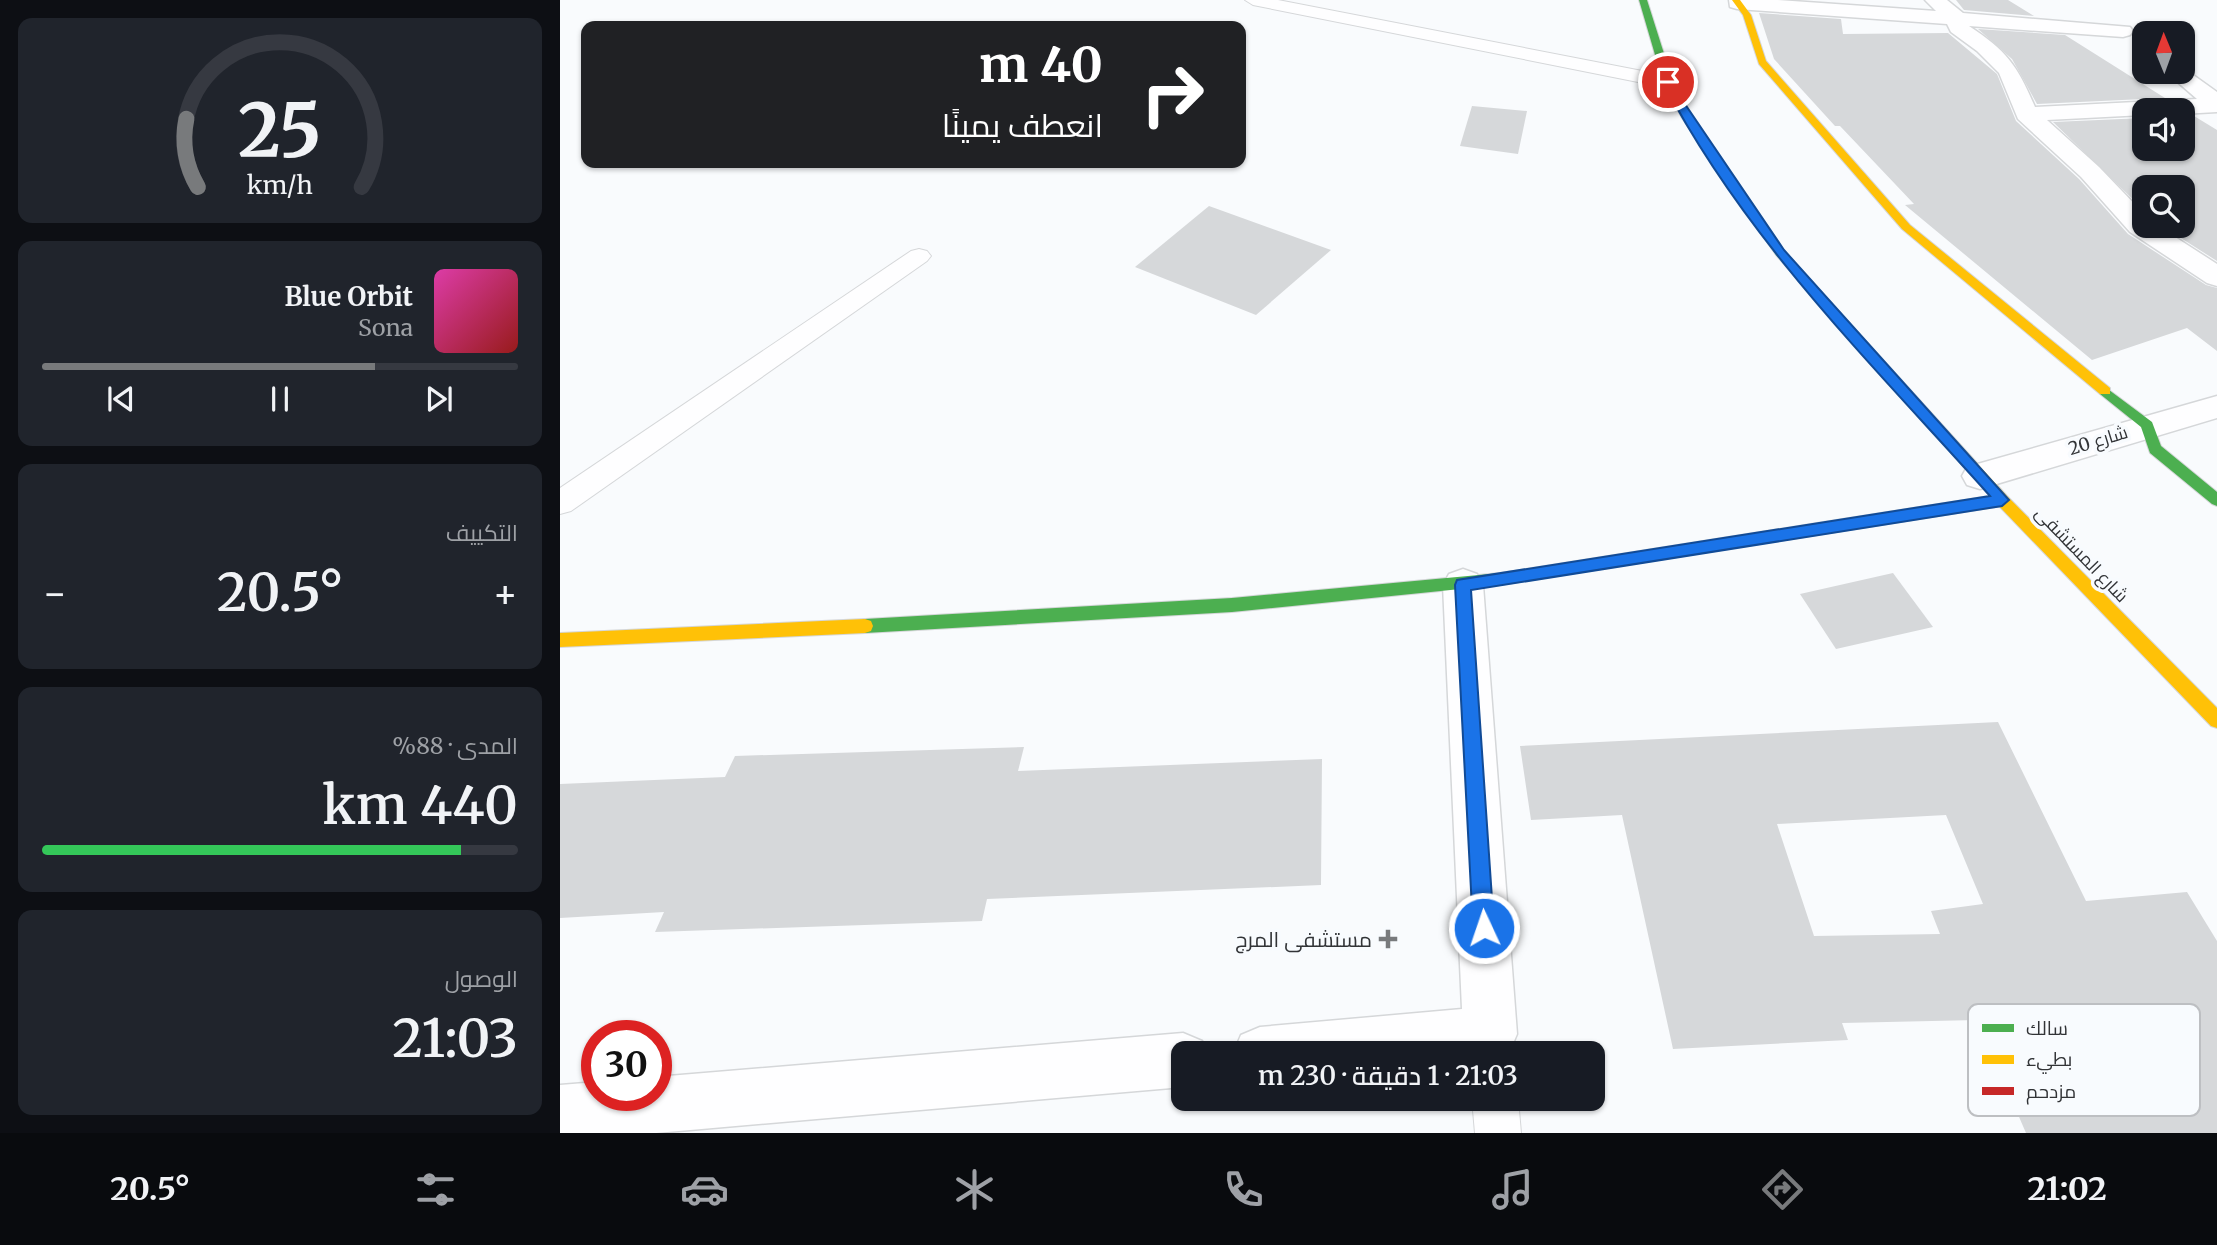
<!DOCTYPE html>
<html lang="ar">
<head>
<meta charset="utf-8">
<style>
	body { margin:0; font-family:Merriweather,Cairo,serif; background:#20242c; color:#f1f3f6; direction:rtl; height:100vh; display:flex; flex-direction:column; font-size:26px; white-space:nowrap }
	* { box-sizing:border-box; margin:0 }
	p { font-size:23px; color:#9ea1a6 }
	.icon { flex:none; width:38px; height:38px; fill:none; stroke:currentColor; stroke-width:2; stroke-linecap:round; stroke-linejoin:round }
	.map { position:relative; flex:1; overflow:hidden; direction:ltr }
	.drawer { display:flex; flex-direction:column; gap:18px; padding:18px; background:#0d0f14; width:560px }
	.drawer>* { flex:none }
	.top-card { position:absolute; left:21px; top:21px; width:665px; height:147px; border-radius:14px; box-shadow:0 2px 5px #0004; direction:rtl; background:#202124; color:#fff; overflow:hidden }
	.needle { width:46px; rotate:359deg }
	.buttons { position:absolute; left:1572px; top:21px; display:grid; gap:14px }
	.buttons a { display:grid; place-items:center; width:63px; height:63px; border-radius:14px; background:#171b24; box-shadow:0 2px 5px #0004; font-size:35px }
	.speed { position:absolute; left:21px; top:1020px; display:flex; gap:14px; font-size:35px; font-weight:700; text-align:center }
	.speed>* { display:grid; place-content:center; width:91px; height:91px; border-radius:50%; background:#171b24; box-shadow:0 2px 5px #0004; line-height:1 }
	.speed .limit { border:10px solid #d22; background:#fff; color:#111 }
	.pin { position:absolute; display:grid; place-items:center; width:60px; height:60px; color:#fff; margin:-30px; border:4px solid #fff; border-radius:50%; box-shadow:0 2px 7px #0007 }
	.me { position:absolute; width:77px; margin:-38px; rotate:357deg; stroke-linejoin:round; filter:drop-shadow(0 0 5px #0008) }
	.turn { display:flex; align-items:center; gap:24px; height:147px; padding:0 28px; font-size:32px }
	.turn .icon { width:91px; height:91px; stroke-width:2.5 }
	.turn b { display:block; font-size:49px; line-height:60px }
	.big { font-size:52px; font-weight:600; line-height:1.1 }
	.drawer .widget { flex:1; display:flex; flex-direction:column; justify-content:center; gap:10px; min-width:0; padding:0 24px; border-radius:14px; background:#20242c }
	.drawer .dial { align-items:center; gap:0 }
	.dial svg { height:182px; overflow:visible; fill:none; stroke:#363941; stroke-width:7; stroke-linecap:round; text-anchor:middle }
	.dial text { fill:#f1f3f6; stroke:none }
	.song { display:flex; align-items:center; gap:21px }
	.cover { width:84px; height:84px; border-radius:10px; background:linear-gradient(135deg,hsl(320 70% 55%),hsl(0 70% 35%)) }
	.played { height:7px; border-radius:4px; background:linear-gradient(90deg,#787a7c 70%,#363941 70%) }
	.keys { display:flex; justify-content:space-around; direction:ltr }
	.heat { display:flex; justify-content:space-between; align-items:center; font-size:38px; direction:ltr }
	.charge { height:10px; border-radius:5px; background:linear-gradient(90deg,#34c759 88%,#363941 0) }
	.trip { position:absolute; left:611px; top:1041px; width:434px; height:70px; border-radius:14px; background:#171b24; box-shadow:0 2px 5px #0004; font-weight:600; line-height:70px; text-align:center; direction:rtl }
	.dock { display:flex; height:112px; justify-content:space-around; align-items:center; background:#090b0e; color:#9ea1a6 }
	.dock .icon { width:49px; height:49px }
	.dock .on { color:#787a7c }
	.dock b { font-size:32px; color:#f1f3f6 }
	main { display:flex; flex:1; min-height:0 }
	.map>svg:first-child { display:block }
	.building { fill:#d6d8da; fill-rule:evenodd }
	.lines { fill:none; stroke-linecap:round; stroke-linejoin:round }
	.lane-casing { stroke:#d5d7d9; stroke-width:2 }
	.street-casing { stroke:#d5d7d9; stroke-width:3 }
	.fast-casing { stroke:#d5d7d9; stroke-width:2 }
	.slow-casing { stroke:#d5d7d9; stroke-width:2 }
	.jam-casing { stroke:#d5d7d9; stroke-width:2 }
	.lane { fill:#fefeff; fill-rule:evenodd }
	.street { fill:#fefeff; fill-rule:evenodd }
	.fast { fill:#4caf50; fill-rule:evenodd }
	.slow { fill:#ffc107; fill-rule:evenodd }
	.jam { fill:#c62828; fill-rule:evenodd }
	.route { fill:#1a73e8; stroke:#114b97; stroke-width:2 }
	.poi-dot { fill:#787a7c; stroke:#f8fbfe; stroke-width:2.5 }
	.labels { text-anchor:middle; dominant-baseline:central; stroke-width:7; stroke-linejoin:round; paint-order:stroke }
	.street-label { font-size:18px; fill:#323437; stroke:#f8fbfe }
	.near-poi-label { font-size:21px; fill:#323437; stroke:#f8fbfe; text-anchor:end }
	.key { fill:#f8fbfe; stroke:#bdbfc2; stroke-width:2 }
	.key-label { font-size:19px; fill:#323437 }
</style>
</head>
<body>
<main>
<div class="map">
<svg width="1657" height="1133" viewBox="0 0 1657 1133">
	<rect width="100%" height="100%" fill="#f9fbfd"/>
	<g class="building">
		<polygon points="1396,0 1448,0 1474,16 1404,10"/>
		<polygon points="1199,13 1281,19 1283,34 1388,33 1437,74 1456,121 1519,179 1568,234 1646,285 1657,288 1657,351 1627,328 1532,360 1345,205 1354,204 1280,126 1275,126 1214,59"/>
		<polygon points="1418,29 1505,35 1605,98 1477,104 1452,59"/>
		<polygon points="912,106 967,111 958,154 900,146"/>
		<polygon points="1634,116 1657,130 1657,261 1602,226 1622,226 1622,187 1584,187 1584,210 1493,122 1584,118 1584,149 1622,149 1622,117"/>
		<polygon points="649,206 771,250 696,315 575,267"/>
		<polygon points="1333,573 1373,627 1276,649 1240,594"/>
		<path d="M1438,722L1526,901L1627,892L1657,941V1133H1466L1417,1020L1282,1023L1288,1040L1113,1049L1062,815L971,820L960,746ZM1386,815L1423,904L1371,911L1380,934L1254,936L1217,824Z"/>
		<polygon points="464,747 458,771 762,759 761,885 427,899 422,921 95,932 104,912 0,918 0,784 165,777 175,756"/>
	</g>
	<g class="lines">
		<g class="lane-casing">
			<g id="lane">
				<polygon points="685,0 718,0 1108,76 1117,82 1108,88 693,5"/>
				<polygon points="359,249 367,251 371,256 367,261 11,511 0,514 0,488 351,251"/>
				<polygon points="912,1099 958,1099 961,1133 915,1133"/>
			</g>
		</g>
		<g class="street-casing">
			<g id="street">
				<path d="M1169,0H1218L1376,11L1365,0H1387L1403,13L1570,27L1573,31L1570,35L1563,37L1409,26C1447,51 1457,65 1475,107L1637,99L1606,72H1622V67L1657,92V112L1622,114V110H1584V115L1487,120L1539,167L1584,214V226H1598L1657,264V286L1647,283L1570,232L1521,177L1458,119L1439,73L1417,51L1391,32L1387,24L1177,9L1170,7Z"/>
				<polygon points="1657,396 1657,418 1420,489 1407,485 1402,476 1407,467"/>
				<polygon points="903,569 917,574 923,585 957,1034 949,1053 673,1054 681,1035 700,1027 902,1009 883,585 889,574"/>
				<polygon points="623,1033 642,1041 648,1054 623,1054 623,1087 96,1133 0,1133 0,1085 37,1082 37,1096 96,1096 96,1077"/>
			</g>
		</g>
		<g class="fast-casing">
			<g id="fast">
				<polygon points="1079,0 1087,0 1113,82 1132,118 1224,251 1355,395 1357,398 1355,401 1345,401 1216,255 1122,118 1103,82"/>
				<polygon points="1545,387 1592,422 1601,446 1657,492 1657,506 1652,504 1590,453 1581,427 1540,394 1540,388"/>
				<polygon points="1442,494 1449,500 1442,506 1257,535 1249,529 1257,523"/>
				<polygon points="940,573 946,575 948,579 946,583 940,585 672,612 305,633 299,631 297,626 299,621 305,619 672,598"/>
			</g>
		</g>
		<g class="slow-casing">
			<g id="slow">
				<polygon points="1172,0 1180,0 1191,15 1206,61 1350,225 1550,388 1550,394 1540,394 1342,229 1199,64 1183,15"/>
				<polygon points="1350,393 1355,395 1447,496 1657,708 1657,728 1651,726 1437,504 1345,401 1343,398 1345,395"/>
				<polygon points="305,619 311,621 313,626 311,631 305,633 0,647 0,633"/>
			</g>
		</g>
		<g class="jam-casing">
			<polygon id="jam" points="1257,523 1265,529 1257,535 940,585 934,583 932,579 934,575 940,573"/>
		</g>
		<use href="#lane" class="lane"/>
		<use href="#street" class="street"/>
		<use href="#fast" class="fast"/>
		<use href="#slow" class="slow"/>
		<use href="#jam" class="jam"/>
	</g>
	<path class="route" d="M1108,79L1224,250L1449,500L1442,506L911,590L934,928L931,936L924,939L916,936L913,928L895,585L897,580L1430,496C1314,366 1184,239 1103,82Z"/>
	<path class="poi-dot" d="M824.5 928.5h7v7h7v7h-7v7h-7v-7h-7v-7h7z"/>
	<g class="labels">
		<g class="street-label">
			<text transform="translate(1538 440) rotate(-17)">شارع 20</text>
			<text transform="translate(1522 554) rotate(46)">شارع المستشفى</text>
		</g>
		<g class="near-poi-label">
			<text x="812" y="939">مستشفى المرج</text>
		</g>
	</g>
	<rect x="1408" y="1004" width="232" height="112" rx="10" class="key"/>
	<rect x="1422" y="1024" width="32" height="8" fill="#4caf50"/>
	<rect x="1422" y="1055" width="32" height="9" fill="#ffc107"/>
	<rect x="1422" y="1087" width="32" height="8" fill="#c62828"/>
	<g class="key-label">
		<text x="1466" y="1035">سالك</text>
		<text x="1466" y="1066">بطيء</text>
		<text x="1466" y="1098">مزدحم</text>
	</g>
</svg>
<div class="buttons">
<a><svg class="needle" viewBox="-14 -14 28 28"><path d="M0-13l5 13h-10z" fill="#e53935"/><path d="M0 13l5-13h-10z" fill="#9ea1a6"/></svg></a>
<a><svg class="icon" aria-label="sound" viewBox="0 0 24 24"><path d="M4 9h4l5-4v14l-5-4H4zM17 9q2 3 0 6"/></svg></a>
<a><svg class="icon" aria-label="search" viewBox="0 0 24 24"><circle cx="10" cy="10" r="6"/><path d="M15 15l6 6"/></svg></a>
</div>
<div class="speed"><div class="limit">30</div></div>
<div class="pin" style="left:1108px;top:82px;background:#d93025"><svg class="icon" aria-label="arrive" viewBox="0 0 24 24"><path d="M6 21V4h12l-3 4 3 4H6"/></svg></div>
<svg class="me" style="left:924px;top:928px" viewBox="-20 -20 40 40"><circle r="17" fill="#1a73e8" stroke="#fff" stroke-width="3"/><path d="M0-11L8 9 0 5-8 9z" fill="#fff"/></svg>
<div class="trip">21:03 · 1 دقيقة · 230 m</div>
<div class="top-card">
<div class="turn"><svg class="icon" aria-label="right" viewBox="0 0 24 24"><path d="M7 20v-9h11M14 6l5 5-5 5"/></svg><div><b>40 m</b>انعطف يمينًا</div></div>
</div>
</div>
<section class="drawer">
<div class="widget dial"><svg viewBox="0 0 100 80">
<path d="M14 69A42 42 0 1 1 86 69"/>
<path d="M14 69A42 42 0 0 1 9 39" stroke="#787a7c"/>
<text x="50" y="56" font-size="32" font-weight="700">25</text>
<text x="50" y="72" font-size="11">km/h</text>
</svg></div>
<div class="widget">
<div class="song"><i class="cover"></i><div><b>Blue Orbit</b><p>Sona</p></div></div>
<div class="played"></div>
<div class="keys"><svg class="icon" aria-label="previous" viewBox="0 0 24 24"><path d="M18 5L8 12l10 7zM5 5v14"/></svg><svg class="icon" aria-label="pause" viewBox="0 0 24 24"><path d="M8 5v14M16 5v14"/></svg><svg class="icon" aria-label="next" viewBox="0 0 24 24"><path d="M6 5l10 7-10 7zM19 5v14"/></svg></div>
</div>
<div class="widget"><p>التكييف</p>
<div class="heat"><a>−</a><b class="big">20.5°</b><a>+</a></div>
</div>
<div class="widget"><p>المدى · 88%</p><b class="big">440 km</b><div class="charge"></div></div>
<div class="widget"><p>الوصول</p><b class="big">21:03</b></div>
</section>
</main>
<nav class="dock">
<b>21:02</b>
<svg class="icon on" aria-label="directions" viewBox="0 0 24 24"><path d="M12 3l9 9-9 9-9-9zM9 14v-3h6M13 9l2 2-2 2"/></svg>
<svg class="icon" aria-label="music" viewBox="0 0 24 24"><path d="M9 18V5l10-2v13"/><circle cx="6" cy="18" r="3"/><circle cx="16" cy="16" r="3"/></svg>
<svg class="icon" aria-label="phone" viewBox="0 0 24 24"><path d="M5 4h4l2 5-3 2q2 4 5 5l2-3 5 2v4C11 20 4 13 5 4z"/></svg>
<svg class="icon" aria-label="climate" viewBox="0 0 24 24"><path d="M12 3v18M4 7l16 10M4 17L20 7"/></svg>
<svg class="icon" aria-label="car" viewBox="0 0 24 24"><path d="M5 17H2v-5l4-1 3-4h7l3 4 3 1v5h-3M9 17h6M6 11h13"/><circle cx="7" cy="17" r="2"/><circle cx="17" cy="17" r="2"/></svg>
<svg class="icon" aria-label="filters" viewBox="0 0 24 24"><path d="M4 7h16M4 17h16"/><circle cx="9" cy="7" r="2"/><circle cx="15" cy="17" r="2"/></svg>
<b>20.5°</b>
</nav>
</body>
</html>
